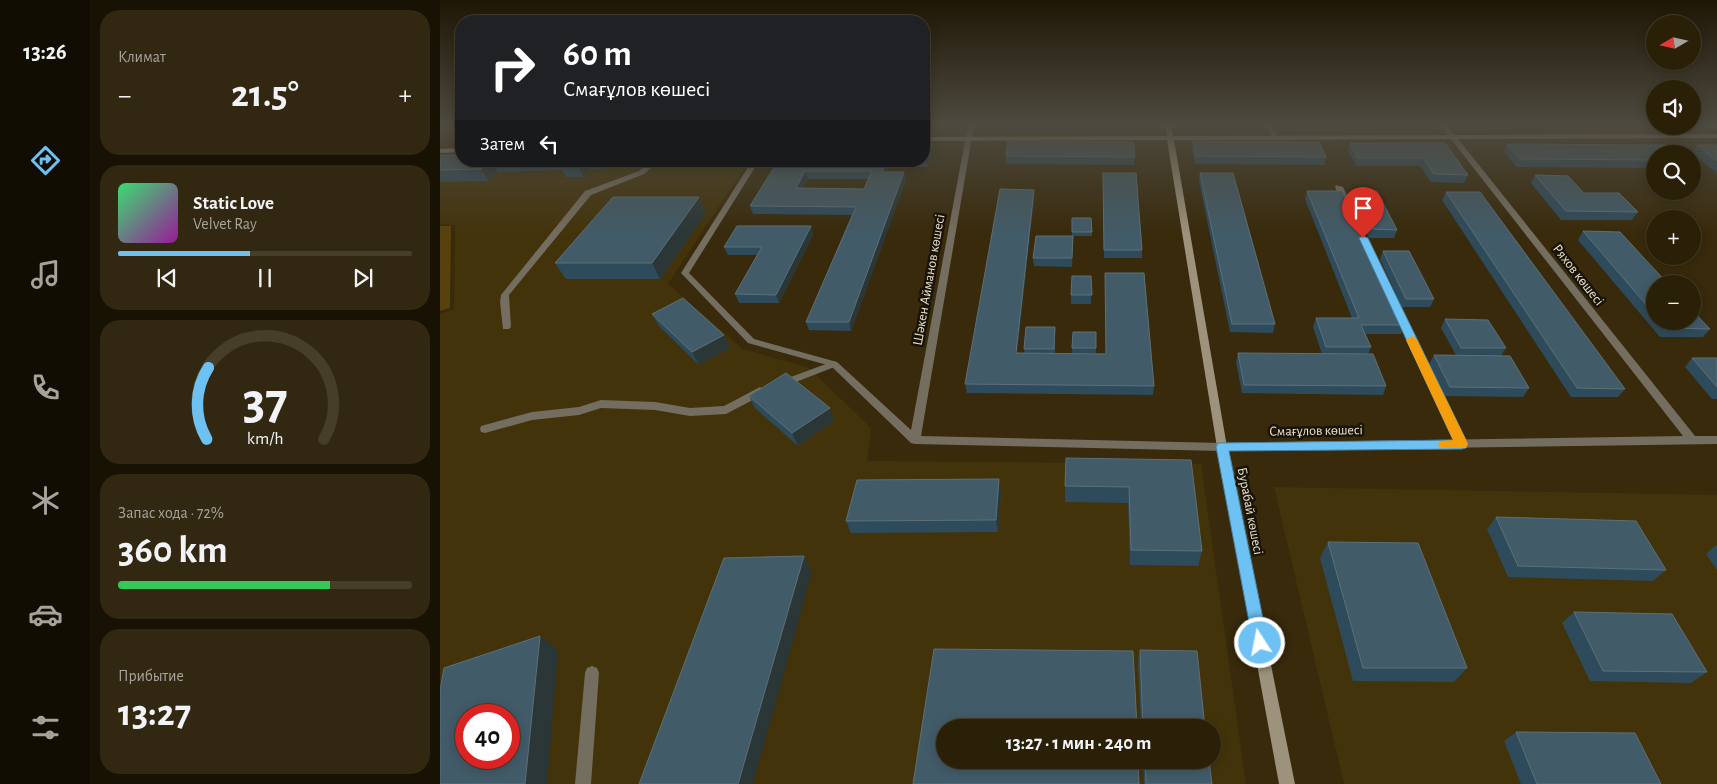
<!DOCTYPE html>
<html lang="ru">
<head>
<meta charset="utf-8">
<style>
	body { margin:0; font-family:"Alegreya Sans",sans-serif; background:#322812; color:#f1f3f6; height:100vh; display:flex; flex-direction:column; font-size:19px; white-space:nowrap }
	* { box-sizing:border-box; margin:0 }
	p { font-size:16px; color:#a5a39c }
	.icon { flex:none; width:28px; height:28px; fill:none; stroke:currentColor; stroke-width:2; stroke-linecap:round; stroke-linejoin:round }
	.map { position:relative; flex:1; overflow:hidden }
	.panel { display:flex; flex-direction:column; gap:10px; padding:10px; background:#171204; width:350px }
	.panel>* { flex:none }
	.banner { position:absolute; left:15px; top:15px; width:475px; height:152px; border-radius:20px; box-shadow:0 2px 12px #0003,0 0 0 1px #463e29; background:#202124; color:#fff; overflow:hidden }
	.needle { width:32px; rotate:261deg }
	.fabs { position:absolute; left:1206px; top:15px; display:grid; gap:10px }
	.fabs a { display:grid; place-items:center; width:55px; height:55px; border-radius:50%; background:#2a2008; box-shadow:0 2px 12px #0003,0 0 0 1px #463e29; font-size:25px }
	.speed { position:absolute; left:15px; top:704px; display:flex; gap:10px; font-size:25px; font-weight:700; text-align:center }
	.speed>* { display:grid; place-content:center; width:65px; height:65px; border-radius:50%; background:#2a2008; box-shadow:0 2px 12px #0003,0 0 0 1px #463e29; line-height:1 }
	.speed .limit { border:8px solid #d22; background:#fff; color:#111 }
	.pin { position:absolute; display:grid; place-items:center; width:42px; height:42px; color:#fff; margin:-51px -21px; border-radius:50% 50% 50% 0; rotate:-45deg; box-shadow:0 0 5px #0007 }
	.pin .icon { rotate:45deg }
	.me { position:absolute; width:55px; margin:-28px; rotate:349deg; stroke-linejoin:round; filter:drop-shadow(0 0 4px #0008) }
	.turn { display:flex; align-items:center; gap:18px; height:105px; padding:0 25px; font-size:22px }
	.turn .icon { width:65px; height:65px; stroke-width:2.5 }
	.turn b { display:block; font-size:35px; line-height:42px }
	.then { display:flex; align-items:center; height:48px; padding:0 25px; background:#0003; gap:10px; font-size:19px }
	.big { font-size:38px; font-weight:700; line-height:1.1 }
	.panel .card { flex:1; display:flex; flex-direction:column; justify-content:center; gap:8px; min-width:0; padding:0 18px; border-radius:20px; background:#322812 }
	.panel .dial { align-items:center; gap:0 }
	.dial svg { height:130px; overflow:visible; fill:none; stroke:#463e29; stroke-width:7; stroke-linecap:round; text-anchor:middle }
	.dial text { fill:#f1f3f6; stroke:none }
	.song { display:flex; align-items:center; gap:15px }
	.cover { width:60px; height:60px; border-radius:8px; background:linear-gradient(135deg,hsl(140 70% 55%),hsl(300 70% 35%)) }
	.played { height:5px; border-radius:2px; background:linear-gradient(90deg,#6ec2f3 45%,#463e29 45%) }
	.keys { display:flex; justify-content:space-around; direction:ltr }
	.heat { display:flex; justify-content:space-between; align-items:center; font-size:28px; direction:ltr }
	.charge { height:8px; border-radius:4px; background:linear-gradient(90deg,#34c759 72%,#463e29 0) }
	.trip { position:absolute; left:496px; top:719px; width:285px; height:50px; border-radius:25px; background:#2a2008; box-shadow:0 2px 12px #0003,0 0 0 1px #463e29; font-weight:700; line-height:50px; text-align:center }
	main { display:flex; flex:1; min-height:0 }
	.menu { display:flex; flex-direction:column; width:90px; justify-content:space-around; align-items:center; background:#110d03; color:#a5a39c }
	.menu .icon { width:35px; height:35px }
	.menu .on { color:#6ec2f3 }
	.menu b { font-size:22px; color:#f1f3f6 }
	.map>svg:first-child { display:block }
	.built { fill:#43330a; fill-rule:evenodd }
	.green { fill:#57420e }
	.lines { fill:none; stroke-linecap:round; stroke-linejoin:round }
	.lane { fill:#746e60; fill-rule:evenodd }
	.street { fill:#746e60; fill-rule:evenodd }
	.secondary { fill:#9d927c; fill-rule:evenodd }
	.wall { fill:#2e4b5c; fill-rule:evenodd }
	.shaded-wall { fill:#2a3736 }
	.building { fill:#425b68; stroke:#5d7078; fill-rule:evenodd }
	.route { fill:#6ec2f3; stroke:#487e9e }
	.slow { fill:#f59e0b }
	.labels { text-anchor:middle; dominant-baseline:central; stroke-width:5; stroke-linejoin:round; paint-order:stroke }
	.street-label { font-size:14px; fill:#eae1d0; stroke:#1a1407 }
</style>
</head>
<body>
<main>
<nav class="menu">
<b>13:26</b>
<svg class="icon on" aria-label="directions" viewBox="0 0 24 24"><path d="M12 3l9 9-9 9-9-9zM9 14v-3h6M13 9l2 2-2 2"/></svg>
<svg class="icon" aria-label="music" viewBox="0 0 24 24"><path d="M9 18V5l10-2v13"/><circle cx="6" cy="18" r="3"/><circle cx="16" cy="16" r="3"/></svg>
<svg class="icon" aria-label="phone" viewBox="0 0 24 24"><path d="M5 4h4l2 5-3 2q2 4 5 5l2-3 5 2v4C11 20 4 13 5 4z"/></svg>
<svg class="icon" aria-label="climate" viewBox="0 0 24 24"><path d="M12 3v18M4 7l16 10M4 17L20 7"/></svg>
<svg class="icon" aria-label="car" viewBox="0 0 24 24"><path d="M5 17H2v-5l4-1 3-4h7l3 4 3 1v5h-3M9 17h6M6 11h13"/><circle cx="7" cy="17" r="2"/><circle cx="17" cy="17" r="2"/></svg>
<svg class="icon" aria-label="filters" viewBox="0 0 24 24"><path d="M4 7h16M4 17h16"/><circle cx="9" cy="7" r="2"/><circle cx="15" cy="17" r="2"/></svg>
</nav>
<section class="panel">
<div class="card"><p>Климат</p>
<div class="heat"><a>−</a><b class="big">21.5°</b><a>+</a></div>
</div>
<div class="card">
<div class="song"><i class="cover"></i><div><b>Static Love</b><p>Velvet Ray</p></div></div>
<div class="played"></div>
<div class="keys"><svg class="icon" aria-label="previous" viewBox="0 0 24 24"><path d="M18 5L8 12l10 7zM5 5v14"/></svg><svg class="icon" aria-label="pause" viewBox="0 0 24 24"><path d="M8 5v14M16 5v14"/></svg><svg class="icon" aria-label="next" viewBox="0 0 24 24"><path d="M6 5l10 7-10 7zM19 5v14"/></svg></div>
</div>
<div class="card dial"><svg viewBox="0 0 100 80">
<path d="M14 69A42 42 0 1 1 86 69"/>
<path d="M14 69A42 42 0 0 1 15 25" stroke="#6ec2f3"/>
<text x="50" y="56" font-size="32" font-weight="700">37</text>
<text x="50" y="72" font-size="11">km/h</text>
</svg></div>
<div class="card"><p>Запас хода · 72%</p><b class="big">360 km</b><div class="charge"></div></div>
<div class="card"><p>Прибытие</p><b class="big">13:27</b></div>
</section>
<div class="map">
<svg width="1277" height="784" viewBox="0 0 1277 784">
	<rect width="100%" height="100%" fill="#382a0b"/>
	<g class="built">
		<path d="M80,161H309L228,284L303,349L369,368L431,428L427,461L761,464L806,784H0L16,685L0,690V314L14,309L15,225L0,224V164ZM26,715H69V758H26ZM505,728H772V760H505Z"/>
		<polygon points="834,487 1277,495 1277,784 904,784"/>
	</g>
	<polygon class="green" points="0,226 11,226 10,308 0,311"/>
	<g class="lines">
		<g class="lane">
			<polygon points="827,125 833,125 837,136 836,137 832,137"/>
			<polygon points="212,161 219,161 204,174 151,195 69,295 71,327 69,329 63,329 60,302 61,295 145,191 199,171"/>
			<polygon points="896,185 903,187 910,202 909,204 906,204 902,202 895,187"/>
			<polygon points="960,311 964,314 1026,444 1025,447 1017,447 1016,444 956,314"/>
			<polygon points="394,361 399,364 397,366 343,387 338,383 340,381"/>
			<polygon points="320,387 325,391 324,394 286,414 250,416 215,410 161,408 139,415 92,420 45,433 41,432 40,429 41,426 92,412 139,407 161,400 215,402 250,408 284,406"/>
			<polygon points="152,666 157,668 159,673 151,784 135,784 145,673 147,668"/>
		</g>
		<g class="street">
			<polygon points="528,125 534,125 481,436 782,443 1243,436 1000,125 1007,125 1255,436 1277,436 1277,444 782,451 475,444 471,443 391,366 308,343 241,273 312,161 319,161 249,273 314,339 397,362 471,430"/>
			<polygon points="1271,125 1277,125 1277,130"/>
		</g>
		<g class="secondary">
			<polygon points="725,125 731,125 733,136 1277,134 1277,138 734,140 787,447 855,784 839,784 777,447 727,140 484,141 484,137 727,136"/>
			<polygon points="21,148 21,152 0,153 0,149"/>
		</g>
	</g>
	<g class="wall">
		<polygon points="572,125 632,125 631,130 572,130"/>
		<polygon points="753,141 886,157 884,165 755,164 752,149"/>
		<polygon points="910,143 1005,143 1028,175 1024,183 991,182 980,166 916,166 908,150"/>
		<polygon points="484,144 492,144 493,152 488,167 456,167 455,161 484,161"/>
		<polygon points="1067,144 1215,154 1215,168 1077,167 1064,152"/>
		<polygon points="1257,145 1277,145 1277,173 1252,153"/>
		<polygon points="0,155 21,161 204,161 199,167 150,169 144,177 126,177 122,170 58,172 49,181 0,182"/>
		<polygon points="566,156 695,157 694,165 566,164"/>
		<path d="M338,161L451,164L447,172H464L466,180L411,331L369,330L366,322L412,215L313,214L310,206ZM368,179H428L424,189L363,188Z"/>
		<polygon points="663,173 702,250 702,258 664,258"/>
		<polygon points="760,173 835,324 833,333 790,332 759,181"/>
		<polygon points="1095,175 1144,193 1198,212 1192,220 1121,220 1091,183"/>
		<polygon points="867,191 965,325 961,334 925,334 931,347 928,354 946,386 943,395 802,393 796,362 798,353 882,354 873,327 876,318 912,318 865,199"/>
		<polygon points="914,191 957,230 954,238 929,238 911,199"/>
		<polygon points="1006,192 1185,389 1178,397 1131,397 1002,200"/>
		<polygon points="594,198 577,353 585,353 584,349 615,327 615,353 666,354 665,273 714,386 713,395 527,393 525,384"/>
		<polygon points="266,213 220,279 126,279 115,263"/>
		<polygon points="632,218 652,232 652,236 632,236"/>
		<polygon points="371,226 373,235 339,303 299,303 295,294 317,255 288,255 284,247"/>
		<polygon points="1143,231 1215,284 1215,321 1252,321 1270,329 1263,337 1220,337 1138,240"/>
		<polygon points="633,236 632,267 594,266 593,258"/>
		<polygon points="943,251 994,299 990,307 962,307 940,259"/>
		<polygon points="632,276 651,276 651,304 631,304"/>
		<polygon points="212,314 290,348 259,365 219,326"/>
		<polygon points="1005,319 1066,348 1061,356 1089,388 1083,397 1005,396 989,364 994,355 1016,355 1001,328"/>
		<polygon points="633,332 656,332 656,353 632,353"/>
		<polygon points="1252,358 1277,358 1277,399 1272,399 1245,367"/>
		<polygon points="309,396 394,421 358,446 315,408"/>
		<polygon points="751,460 762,551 758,566 690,565 688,503 625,502 625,486"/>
		<polygon points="561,491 558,532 411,533 406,521"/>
		<polygon points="1056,517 1226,570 1213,581 1068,577 1047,529"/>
		<polygon points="888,542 1027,668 1014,682 913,681 880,558"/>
		<polygon points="1276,545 1277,546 1277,570 1266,554"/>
		<polygon points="1134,612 1267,672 1251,683 1150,681 1122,623"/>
		<polygon points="700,650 765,728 701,728 698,661"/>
		<polygon points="1076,732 1221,784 1081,784 1064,741"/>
		<polygon points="703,760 769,760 772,784 704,784"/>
	</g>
	<g class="shaded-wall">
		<polygon points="492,144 493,152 488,167 486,159"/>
		<polygon points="49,161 51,161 58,172 49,181 41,169"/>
		<polygon points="140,161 146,161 150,169 144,177 137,165"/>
		<polygon points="196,161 204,161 199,167"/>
		<polygon points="447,161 450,161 451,164 444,180 442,172"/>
		<polygon points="365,171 368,179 358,196 356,188"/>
		<polygon points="464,172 466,180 411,331 409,322"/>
		<polygon points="594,190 594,198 576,361 576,353"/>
		<polygon points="259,197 266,213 220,279 212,263"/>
		<polygon points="371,226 373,235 339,303 336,295"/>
		<polygon points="284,335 290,348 259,365 252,352"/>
		<polygon points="390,408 394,421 358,446 352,433"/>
		<polygon points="559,479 561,491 558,532 556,520"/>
		<polygon points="364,556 372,572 313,784 298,784"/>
		<polygon points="100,636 118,650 107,784 85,784"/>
	</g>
	<g class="building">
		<polygon points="568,141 693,142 695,157 566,156"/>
		<polygon points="753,141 879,142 886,157 756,156"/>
		<polygon points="910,143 1005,143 1028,175 994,174 983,158 918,158"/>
		<polygon points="484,144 492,144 486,159 484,159"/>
		<polygon points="1067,144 1226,145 1236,154 1215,154 1215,160 1080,159"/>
		<polygon points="1257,145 1277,145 1277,161"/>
		<polygon points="0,155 21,155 21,161 49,161 41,169 0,170"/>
		<polygon points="123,161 140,161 137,165 119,166"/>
		<path d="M338,161H447L442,172H464L409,322H366L416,207L310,206ZM365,171H432L424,189L356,188Z"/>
		<polygon points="663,173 696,173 702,250 664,250"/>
		<polygon points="760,173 793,173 835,324 792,324"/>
		<polygon points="1095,175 1128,176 1144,193 1179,193 1198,212 1126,211"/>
		<polygon points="560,189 594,190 576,353 666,354 665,273 704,273 714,386 525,384"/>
		<polygon points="867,191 902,191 965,325 921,325 931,347 886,347 876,318 919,318"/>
		<polygon points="914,191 937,191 957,230 932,229"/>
		<polygon points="1006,192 1040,192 1185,389 1137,388"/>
		<polygon points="173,197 259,197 212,263 115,263"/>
		<polygon points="632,218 651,218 652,232 632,232"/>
		<polygon points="297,226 371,226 336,295 295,294 322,247 284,247"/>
		<polygon points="1143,231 1180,232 1228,284 1215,284 1215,315"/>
		<polygon points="596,236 633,236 632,258 593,258"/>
		<polygon points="943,251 969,251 994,299 966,299"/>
		<polygon points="632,276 651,276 652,295 631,295"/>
		<polygon points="243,298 284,335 252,352 212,314"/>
		<polygon points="1252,310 1270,329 1227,328 1220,321 1252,321"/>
		<polygon points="1005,319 1048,320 1066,348 1021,348"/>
		<polygon points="586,327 615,327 614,349 584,349"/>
		<polygon points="633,332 656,332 656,348 632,348"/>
		<polygon points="798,353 933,354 946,386 804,385"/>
		<polygon points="994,355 1070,356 1089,388 1010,387"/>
		<polygon points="1252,358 1277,358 1277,387"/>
		<polygon points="346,373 390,408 352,433 309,396"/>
		<polygon points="626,458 751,460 762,551 691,550 689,487 625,486"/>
		<polygon points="559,479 556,520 406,521 417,480"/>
		<polygon points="1056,517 1196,521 1226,570 1078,566"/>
		<polygon points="888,542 978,543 1027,668 923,668"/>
		<polygon points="364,556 298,784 199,784 284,558"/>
		<polygon points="1134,612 1232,614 1267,672 1163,671"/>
		<path d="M100,636L85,784H0V691L4,668ZM26,715H69V758H26Z"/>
		<polygon points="494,649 693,651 697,728 505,728 505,760 698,760 699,784 473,784"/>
		<polygon points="700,650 757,651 765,728 703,728"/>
		<polygon points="1076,732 1195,733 1221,784 1097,784"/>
		<polygon points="705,760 769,760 772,784 706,784"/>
	</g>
	<linearGradient id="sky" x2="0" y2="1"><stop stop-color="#1f1706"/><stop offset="0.53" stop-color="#4d4a3f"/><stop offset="1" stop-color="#4d4a3f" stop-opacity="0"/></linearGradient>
	<rect width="1277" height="235" fill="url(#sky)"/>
	<polygon class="route" points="923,236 928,238 1028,444 1026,448 1022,449 789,451 828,643 826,648 820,651 815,648 813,643 776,447 778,443 1013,440 919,238"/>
	<polygon class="slow" points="972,336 977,340 1028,444 1026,448 1000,448 998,445 1000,441 1013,440 966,340"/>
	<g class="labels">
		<g class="street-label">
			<text transform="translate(1138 275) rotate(52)">Ряхов көшесі</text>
			<text transform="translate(489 280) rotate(-80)">Шәкен Айманов көшесі</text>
			<text transform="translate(876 431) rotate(-1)">Смағұлов көшесі</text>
			<text transform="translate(810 511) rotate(79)">Бурабай көшесі</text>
		</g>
	</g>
</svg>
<div class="fabs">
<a><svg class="needle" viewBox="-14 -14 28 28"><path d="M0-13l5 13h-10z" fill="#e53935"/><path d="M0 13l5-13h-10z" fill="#a5a39c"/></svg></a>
<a><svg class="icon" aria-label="sound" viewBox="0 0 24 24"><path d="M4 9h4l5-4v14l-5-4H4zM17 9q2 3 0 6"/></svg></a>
<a><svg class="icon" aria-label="search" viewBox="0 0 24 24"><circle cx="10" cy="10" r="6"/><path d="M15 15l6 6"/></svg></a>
<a>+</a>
<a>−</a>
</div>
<div class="speed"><div class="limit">40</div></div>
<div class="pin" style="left:923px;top:238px;background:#d93025"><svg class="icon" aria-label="arrive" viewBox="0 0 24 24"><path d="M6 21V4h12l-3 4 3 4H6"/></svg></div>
<svg class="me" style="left:820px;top:643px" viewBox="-20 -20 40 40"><circle r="17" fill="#6ec2f3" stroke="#fff" stroke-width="3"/><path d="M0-11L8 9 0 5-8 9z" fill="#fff"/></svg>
<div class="trip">13:27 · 1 мин · 240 m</div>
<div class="banner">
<div class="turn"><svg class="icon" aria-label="right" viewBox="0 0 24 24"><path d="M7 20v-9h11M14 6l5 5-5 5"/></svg><div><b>60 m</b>Смағұлов көшесі</div></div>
<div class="then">Затем<svg class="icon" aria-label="left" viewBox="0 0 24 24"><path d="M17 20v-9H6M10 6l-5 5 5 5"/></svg></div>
</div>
</div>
</main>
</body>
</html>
